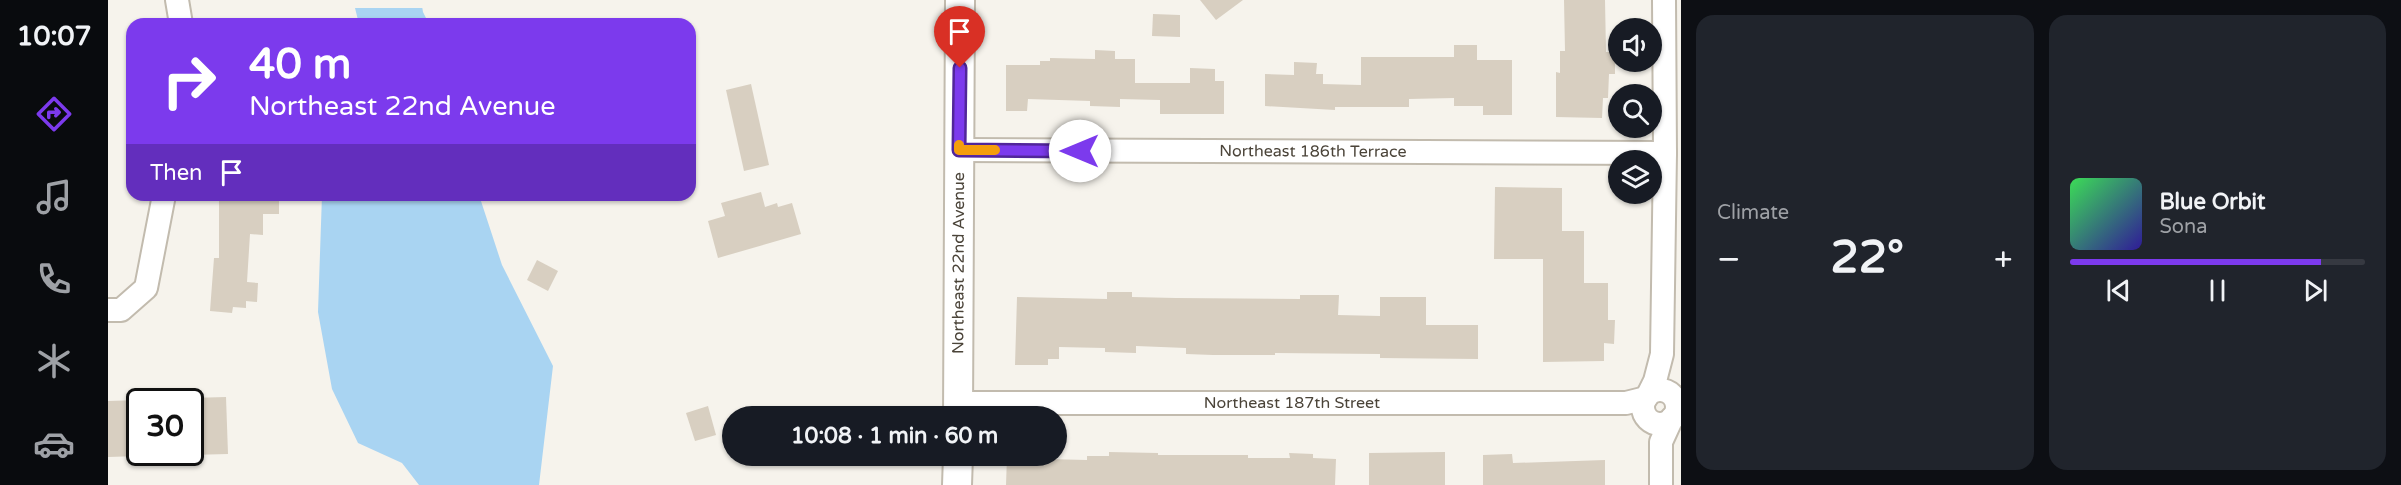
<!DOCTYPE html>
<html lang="en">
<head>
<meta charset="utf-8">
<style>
	body { margin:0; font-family:"Varela Round",sans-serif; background:#20242c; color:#f1f3f6; height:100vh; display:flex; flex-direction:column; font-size:22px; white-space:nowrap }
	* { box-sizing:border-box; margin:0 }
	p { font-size:20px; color:#9ea1a6 }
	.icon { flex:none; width:33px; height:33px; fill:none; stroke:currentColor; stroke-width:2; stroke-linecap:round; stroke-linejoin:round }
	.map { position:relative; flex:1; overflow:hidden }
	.details { display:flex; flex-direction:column; gap:15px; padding:15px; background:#0d0f14; width:720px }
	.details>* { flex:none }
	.banner { position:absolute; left:18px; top:18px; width:570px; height:183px; border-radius:18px; box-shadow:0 2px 4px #0004; background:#7c3aed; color:#fff; overflow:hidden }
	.tools { position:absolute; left:1500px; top:18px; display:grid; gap:12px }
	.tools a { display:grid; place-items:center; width:54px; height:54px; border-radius:50%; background:#171b24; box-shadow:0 2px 4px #0004; font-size:30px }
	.speed { position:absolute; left:18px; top:388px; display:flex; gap:12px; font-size:30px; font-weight:700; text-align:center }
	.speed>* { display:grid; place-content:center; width:78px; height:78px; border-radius:50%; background:#171b24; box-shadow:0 2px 4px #0004; line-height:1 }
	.speed .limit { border:3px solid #111; border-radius:9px; background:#fff; color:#111 }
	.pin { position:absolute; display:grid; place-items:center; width:51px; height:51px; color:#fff; margin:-62px -26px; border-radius:50% 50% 50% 0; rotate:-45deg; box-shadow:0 0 6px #0007 }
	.pin .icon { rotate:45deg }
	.me { position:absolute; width:66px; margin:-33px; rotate:270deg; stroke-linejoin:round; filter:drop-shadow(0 0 4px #0008) }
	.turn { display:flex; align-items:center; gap:21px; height:126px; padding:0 24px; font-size:27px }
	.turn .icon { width:78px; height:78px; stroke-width:2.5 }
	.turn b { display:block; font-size:42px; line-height:51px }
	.then { display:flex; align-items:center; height:57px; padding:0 24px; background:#0003; gap:12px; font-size:22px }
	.big { font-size:45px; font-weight:700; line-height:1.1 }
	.details .tile { flex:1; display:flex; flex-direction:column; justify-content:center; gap:9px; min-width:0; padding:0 21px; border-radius:18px; background:#20242c }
	.song { display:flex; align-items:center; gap:18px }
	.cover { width:72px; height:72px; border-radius:9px; background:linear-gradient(135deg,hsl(130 70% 55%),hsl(250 70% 35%)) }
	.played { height:6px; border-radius:3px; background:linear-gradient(90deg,#7c3aed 85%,#363941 85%) }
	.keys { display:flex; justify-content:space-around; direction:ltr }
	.heat { display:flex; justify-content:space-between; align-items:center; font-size:33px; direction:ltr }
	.details .tiles { flex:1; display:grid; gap:15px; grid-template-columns:repeat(2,1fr) }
	.trip { position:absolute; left:614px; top:406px; width:345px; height:60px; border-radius:30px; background:#171b24; box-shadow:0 2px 4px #0004; font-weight:700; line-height:60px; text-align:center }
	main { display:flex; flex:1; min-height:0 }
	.tabs { display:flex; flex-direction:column; width:108px; justify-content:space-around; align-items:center; background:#090b0e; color:#9ea1a6 }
	.tabs .icon { width:42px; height:42px }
	.tabs .on { color:#7c3aed }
	.tabs b { font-size:27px; color:#f1f3f6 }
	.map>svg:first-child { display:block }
	.water { fill:#a9d4f2 }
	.pier { fill:#f6f3ec }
	.building { fill:#d8cfc1 }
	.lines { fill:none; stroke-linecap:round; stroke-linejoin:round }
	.minor-casing { stroke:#c2bbae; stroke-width:26 }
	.tertiary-casing { stroke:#c2bbae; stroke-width:32 }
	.minor { stroke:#fff; stroke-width:22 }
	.tertiary { stroke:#fff; stroke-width:28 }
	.route-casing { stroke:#51269a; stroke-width:15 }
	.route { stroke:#7c3aed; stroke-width:10 }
	.slow { stroke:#f59e0b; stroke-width:10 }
	.labels { text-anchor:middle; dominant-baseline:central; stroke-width:4.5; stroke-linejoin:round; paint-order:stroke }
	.street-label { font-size:16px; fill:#4b4439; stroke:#fff }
</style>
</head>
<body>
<main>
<nav class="tabs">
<b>10:07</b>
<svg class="icon on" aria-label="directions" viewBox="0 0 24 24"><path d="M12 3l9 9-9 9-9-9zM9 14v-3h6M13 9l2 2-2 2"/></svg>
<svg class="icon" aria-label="music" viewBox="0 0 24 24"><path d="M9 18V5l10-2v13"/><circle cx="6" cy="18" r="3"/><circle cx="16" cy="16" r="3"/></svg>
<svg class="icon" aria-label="phone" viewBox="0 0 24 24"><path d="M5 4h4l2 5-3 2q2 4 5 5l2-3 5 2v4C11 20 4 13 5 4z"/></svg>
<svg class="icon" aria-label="climate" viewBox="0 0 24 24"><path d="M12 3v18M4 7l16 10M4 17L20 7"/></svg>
<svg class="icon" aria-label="car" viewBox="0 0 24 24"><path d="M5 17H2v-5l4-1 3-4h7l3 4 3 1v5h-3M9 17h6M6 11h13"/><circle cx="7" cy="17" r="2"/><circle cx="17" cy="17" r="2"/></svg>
</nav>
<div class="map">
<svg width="1573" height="485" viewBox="0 0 1573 485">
	<rect width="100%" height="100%" fill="#f6f3ec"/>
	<g class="water">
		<polygon points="245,0 313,0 315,12 321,24 251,24"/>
		<polygon points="214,195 371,195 394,265 445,366 431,485 311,485 294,463 250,443 224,389 210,312"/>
	</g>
	<polygon class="pier" points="242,0 316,0 318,8 243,8"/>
	<g class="building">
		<polygon points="1092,0 1135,0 1108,20"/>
		<polygon points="1456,0 1497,0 1498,52 1507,52 1507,74 1501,74 1500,98 1495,98 1494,118 1448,117 1448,72 1452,73 1452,51 1457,51"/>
		<polygon points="1045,14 1072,15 1072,37 1044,36"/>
		<polygon points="1346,45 1369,45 1369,60 1404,60 1404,115 1375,115 1375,106 1346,106 1346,98 1301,99 1301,107 1227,107 1227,110 1157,106 1157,74 1186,75 1186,62 1209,63 1208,74 1215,74 1215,84 1253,85 1253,57 1346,57"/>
		<polygon points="987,50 1007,51 1007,59 1027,59 1027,83 1082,83 1082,68 1107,69 1107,81 1116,81 1116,114 1052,114 1052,100 1012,99 1012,107 982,106 982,101 920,99 919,111 898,111 898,65 932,65 932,61 942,61 942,58 987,59"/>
		<polygon points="643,84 661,165 636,171 618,90"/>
		<polygon points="1387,187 1454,188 1454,231 1476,231 1476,283 1500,283 1500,320 1507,320 1506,344 1496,343 1496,361 1435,362 1435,259 1386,259"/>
		<polygon points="653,192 657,207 669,203 670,207 684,203 693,234 610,258 600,221 617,216 613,203"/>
		<polygon points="111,195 171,195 171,214 155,214 155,235 142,234 139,282 150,283 149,302 138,301 138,308 125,307 124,313 102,311 106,258 111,258"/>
		<polygon points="429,260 450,271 440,291 419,280"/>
		<polygon points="999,292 1024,292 1024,297 1068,298 1192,299 1192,295 1231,295 1230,315 1272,316 1272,297 1318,297 1318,325 1370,325 1370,359 1272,358 1272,354 1167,353 1167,355 1105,355 1078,354 1078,348 1028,346 1028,353 997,352 997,348 951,347 951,359 940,359 940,365 907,365 909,297 999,299"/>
		<polygon points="118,397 120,454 82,455 82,398"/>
		<polygon points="32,400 32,456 0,457 0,401"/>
		<polygon points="600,406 608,435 587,441 578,413"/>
		<polygon points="1001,452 1050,453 1050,455 1140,455 1140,458 1182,458 1181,453 1205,454 1205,458 1228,459 1227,485 898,485 899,456 938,456 938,459 979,460 979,456 1001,456"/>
		<polygon points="1337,452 1337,485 1261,485 1261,453"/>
		<polygon points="1404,454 1405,463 1497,460 1497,485 1375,485 1375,455"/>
	</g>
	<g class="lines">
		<g class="minor-casing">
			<g id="minor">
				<polyline points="69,0 73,24"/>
				<path id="s1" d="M851,150L1557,153"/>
				<polyline points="0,310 13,310 38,288 56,195"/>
				<circle cx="1552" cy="407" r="17"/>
				<polyline points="1540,395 1547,381 1554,354 1557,153 1556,0"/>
				<path id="s2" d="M851,403H1518L1538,398"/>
				<polyline points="1553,485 1553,442 1564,418"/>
			</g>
		</g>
		<g class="tertiary-casing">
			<g id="tertiary">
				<path id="s3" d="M850,417L852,0"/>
				<polyline points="849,485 850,456"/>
			</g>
		</g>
		<use href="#minor" class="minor"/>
		<use href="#tertiary" class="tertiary"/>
	</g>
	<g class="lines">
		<g class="route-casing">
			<polyline id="route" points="852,68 851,150 972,151"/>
		</g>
		<use href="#route" class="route"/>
		<polyline class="slow" points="851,145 851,150 887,150"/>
	</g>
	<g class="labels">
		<g class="street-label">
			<text stroke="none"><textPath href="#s1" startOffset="354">Northeast 186th Terrace</textPath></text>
			<text stroke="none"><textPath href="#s3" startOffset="154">Northeast 22nd Avenue</textPath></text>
			<text stroke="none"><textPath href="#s2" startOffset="333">Northeast 187th Street</textPath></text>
		</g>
	</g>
</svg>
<div class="tools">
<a><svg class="icon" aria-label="sound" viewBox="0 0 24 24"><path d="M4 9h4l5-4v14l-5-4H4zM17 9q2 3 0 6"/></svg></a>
<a><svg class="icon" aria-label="search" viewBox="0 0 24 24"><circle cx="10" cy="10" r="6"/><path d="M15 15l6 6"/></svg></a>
<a><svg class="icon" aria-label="layers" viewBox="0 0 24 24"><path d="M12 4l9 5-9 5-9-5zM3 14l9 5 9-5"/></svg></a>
</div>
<div class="speed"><div class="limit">30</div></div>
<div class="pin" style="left:852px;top:68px;background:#d93025"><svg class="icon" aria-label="arrive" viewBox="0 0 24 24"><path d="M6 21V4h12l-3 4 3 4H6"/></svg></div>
<svg class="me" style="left:972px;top:151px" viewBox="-20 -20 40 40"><circle r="19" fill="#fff"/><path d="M0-13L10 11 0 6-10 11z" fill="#7c3aed"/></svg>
<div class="trip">10:08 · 1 min · 60 m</div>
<div class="banner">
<div class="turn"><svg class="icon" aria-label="right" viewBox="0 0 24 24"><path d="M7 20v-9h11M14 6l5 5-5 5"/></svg><div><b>40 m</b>Northeast 22nd Avenue</div></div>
<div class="then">Then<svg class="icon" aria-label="arrive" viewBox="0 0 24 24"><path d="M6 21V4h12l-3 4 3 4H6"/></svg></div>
</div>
</div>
<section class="details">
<div class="tiles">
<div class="tile"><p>Climate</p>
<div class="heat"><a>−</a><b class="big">22°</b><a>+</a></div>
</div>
<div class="tile">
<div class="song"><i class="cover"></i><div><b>Blue Orbit</b><p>Sona</p></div></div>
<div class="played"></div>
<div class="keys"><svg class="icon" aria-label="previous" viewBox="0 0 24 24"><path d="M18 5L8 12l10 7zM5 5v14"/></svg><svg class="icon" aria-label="pause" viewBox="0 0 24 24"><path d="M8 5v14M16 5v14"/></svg><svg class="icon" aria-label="next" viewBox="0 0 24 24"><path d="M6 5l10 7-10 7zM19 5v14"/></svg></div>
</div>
</div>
</section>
</main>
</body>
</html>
